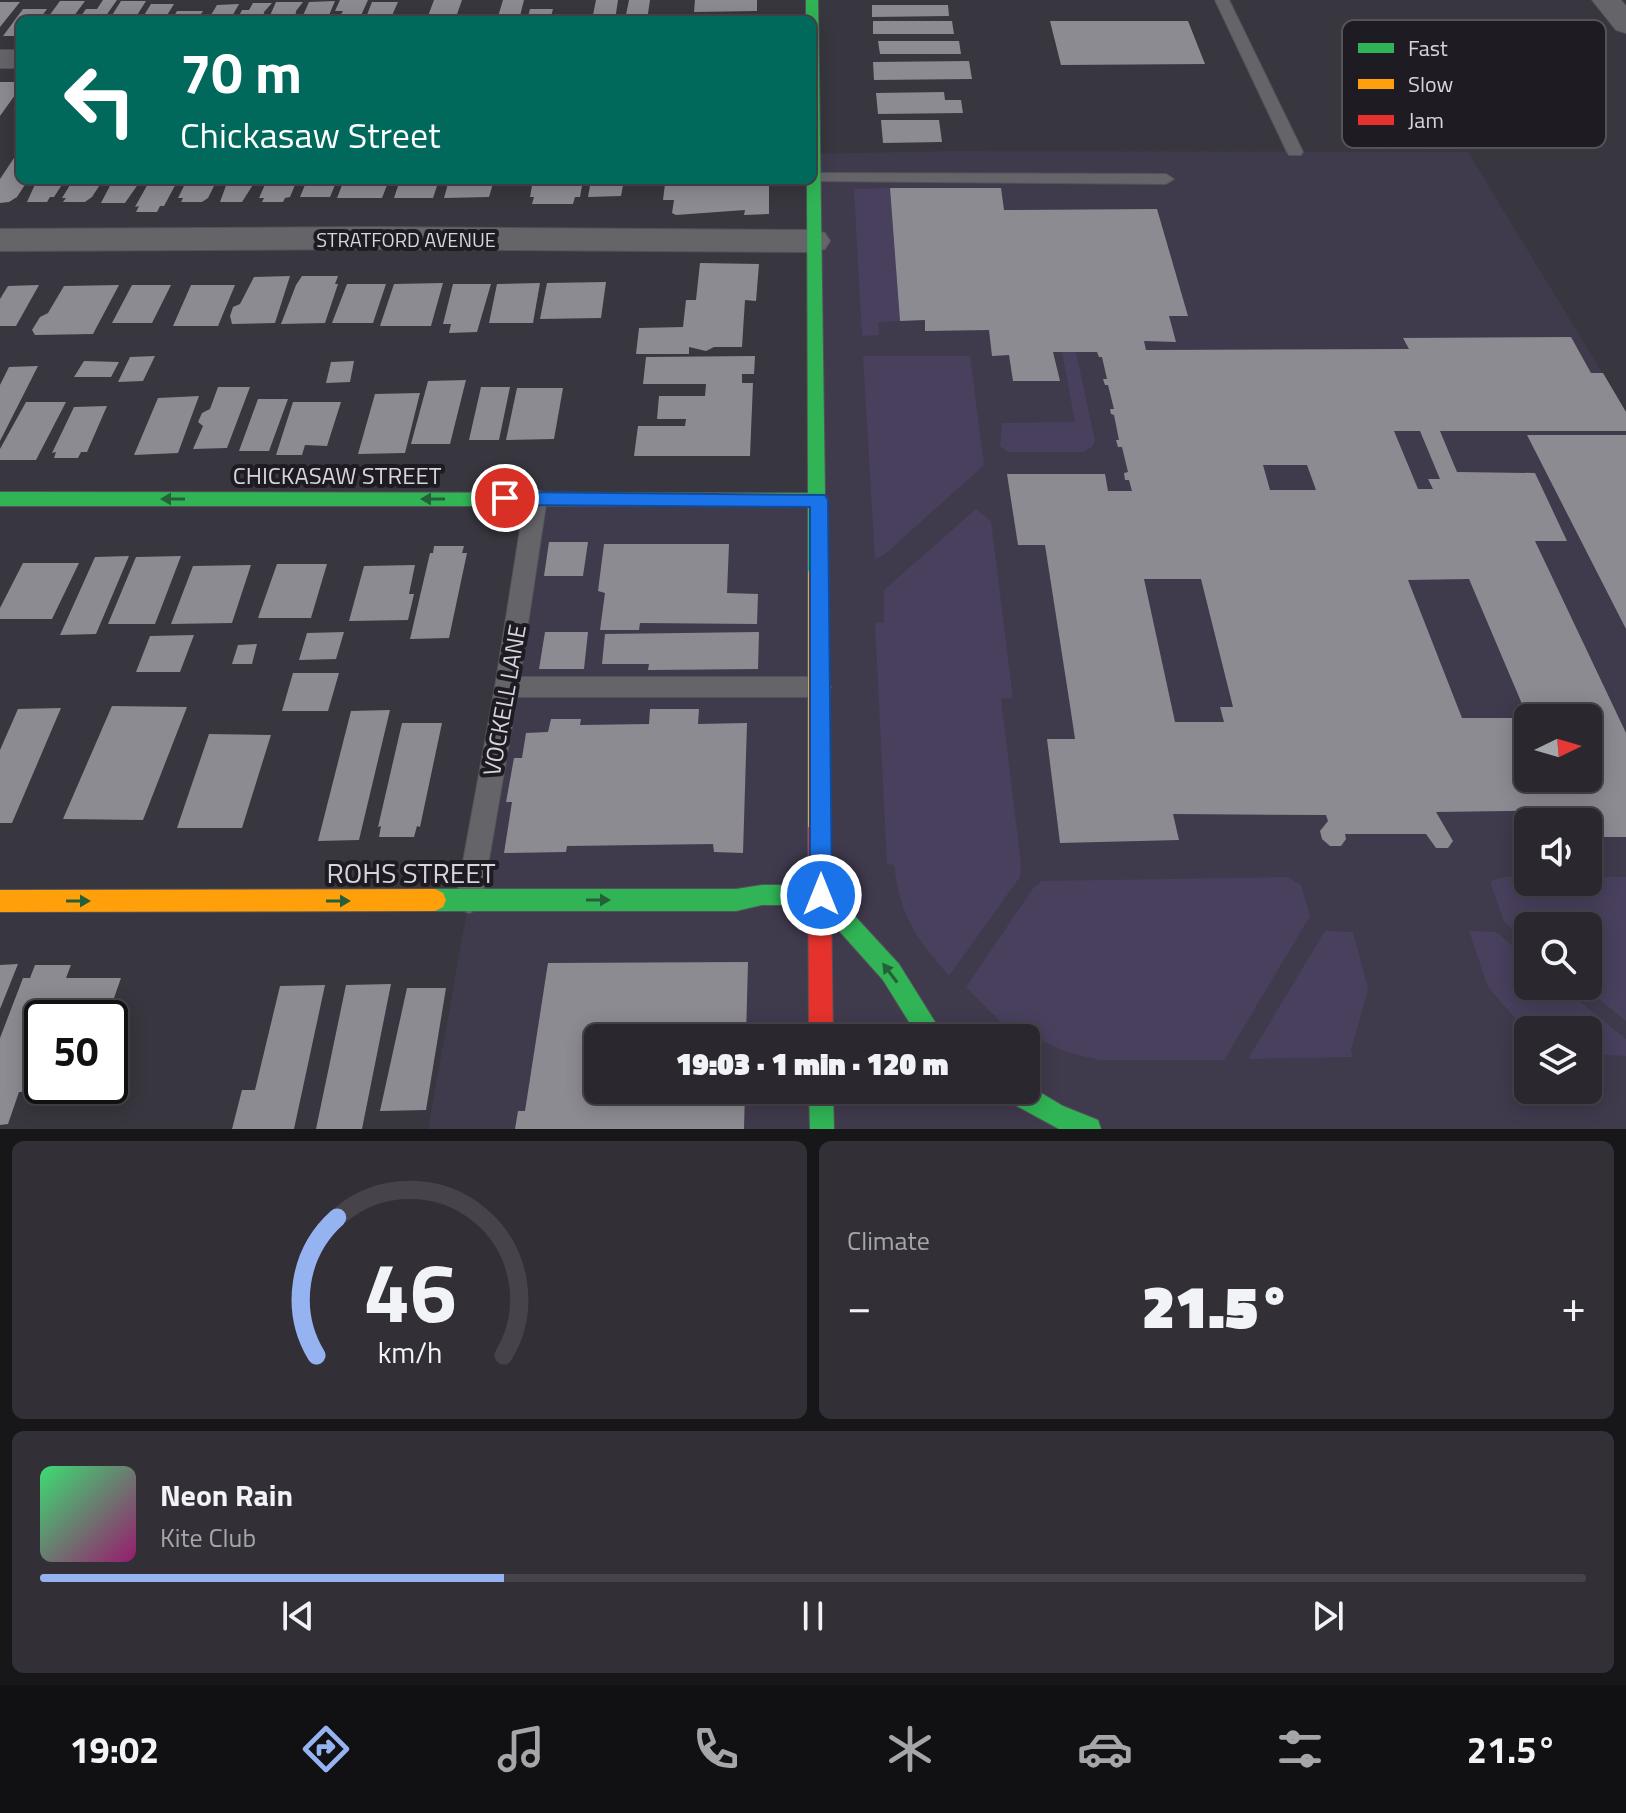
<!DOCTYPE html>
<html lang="en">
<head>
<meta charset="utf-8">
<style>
	body { margin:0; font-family:"Titillium Web",sans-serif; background:#323036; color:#f1f3f6; height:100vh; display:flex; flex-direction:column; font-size:30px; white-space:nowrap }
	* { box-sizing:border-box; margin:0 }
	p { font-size:26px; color:#a5a6aa }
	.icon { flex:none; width:44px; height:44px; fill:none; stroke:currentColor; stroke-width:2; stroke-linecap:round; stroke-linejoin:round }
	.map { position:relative; height:1129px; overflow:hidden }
	.side { display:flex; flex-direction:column; gap:12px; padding:12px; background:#171619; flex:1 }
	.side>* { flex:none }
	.banner { position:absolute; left:16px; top:16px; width:800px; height:168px; border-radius:12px; box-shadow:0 4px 20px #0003,0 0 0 2px #46444a; background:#00695c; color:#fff; overflow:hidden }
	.needle { width:52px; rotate:85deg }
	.tools { position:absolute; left:1514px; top:704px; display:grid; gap:16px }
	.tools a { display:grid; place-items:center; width:88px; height:88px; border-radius:12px; background:#2a282e; box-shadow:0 4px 20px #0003,0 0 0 2px #46444a; font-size:40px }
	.speed { position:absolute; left:24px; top:1000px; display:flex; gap:16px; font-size:40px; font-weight:700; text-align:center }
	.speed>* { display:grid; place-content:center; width:104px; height:104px; border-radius:50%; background:#2a282e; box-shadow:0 4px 20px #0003,0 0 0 2px #46444a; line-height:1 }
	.speed .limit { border:4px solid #111; border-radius:12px; background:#fff; color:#111 }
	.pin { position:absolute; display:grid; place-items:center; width:68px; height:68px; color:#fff; margin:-34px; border:4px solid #fff; border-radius:50%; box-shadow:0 2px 8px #0007 }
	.me { position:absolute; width:88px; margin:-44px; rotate:0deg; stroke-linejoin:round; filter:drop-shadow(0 0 6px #0008) }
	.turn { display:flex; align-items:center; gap:28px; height:168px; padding:0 32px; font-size:36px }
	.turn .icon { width:104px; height:104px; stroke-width:2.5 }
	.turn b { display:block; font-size:56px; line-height:68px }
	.big { font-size:60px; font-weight:800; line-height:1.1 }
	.side .tile { flex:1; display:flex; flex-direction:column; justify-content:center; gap:12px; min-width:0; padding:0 28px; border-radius:12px; background:#323036 }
	.side .dial { align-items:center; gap:0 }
	.dial svg { height:208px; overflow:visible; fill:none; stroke:#46444a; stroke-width:7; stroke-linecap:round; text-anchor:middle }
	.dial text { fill:#f1f3f6; stroke:none }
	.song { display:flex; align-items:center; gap:24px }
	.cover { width:96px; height:96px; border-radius:12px; background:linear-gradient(135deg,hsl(140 70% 55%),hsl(320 70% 35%)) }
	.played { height:8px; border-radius:4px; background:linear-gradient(90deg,#95b2f1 30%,#46444a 30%) }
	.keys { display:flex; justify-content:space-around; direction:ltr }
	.heat { display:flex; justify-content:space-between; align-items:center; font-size:44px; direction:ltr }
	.side .tiles { flex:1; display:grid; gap:12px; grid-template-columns:1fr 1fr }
	.tile:last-child { grid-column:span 2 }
	.trip { position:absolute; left:584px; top:1024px; width:456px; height:80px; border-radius:12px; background:#2a282e; box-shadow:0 4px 20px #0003,0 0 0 2px #46444a; font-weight:800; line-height:80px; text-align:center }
	.menu { display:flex; height:128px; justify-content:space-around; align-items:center; background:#111012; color:#a5a6aa }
	.menu .icon { width:56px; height:56px }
	.menu .on { color:#95b2f1 }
	.menu b { font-size:36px; color:#f1f3f6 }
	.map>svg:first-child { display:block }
	.built { fill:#403a4d; fill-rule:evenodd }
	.green { fill:#48405d }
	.building { fill:#8d8b92; fill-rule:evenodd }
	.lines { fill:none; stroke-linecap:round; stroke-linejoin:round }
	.lane-casing { stroke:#545259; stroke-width:2 }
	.street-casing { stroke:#545259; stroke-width:2 }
	.fast-casing { stroke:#545259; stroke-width:2 }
	.slow-casing { stroke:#545259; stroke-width:2 }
	.jam-casing { stroke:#545259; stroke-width:2 }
	.lane { fill:#656469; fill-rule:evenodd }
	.street { fill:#656469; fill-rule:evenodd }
	.fast { fill:#30b455; fill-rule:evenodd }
	.slow { fill:#ff9f0a; fill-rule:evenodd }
	.jam { fill:#e5322d; fill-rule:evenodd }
	.oneway { fill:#266039 }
	.route { fill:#1a73e8; stroke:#114b97; stroke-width:2 }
	.labels { text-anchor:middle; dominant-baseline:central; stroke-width:8; stroke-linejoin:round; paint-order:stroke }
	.far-street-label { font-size:20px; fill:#d6d4dd; stroke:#1e1c22 }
	.street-label { font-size:24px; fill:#d6d4dd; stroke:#1e1c22 }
	.near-street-label { font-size:28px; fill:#d6d4dd; stroke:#1e1c22 }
	.key { fill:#1e1c22; stroke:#55535a; stroke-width:2 }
	.key-label { font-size:22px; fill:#d6d4dd }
</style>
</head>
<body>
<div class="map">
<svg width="1626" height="1129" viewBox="0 0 1626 1129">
	<rect width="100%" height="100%" fill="#38363e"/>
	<path class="built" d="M949,151L1468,152L1626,412V1129H428L507,687L536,498L819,500L812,154ZM1528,718H1588V778H1528ZM1528,822H1588V882H1528ZM1528,926H1588V986H1528ZM1528,1030H1588V1090H1528ZM598,1038H1026V1090H598Z"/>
	<g class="green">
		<polygon points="890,188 900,321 878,322 879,335 862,336 854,189"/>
		<polygon points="1062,352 1076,352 1095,441 1092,447 1084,452 1008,452 1000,446 1002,423 1075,422"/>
		<polygon points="863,356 970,356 984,465 884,555 875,559"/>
		<path d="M976,509L991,521L1013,698L1001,699L1021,864L1020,877L949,976C914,934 902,921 894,865L887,864L875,623L884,622V590Z"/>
		<polygon points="1287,877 1301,885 1310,916 1224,1060 1100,1060 1069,1053 1002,1023 966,987 1034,887 1042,881"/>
		<polygon points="1504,877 1528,877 1528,882 1588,882 1588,877 1626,877 1626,1021 1583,986 1588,986 1588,926 1528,926 1528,942 1504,922 1490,881"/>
		<polygon points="1325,931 1353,932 1368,989 1351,1050 1353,1057 1248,1059"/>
		<polygon points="1469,931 1496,932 1528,958 1528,986 1561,986 1626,1039 1626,1056 1588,1054 1588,1030 1528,1030 1528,1033 1488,987"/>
	</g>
	<g class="building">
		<polygon points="103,0 117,0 103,20 78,20 86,9 97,9"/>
		<polygon points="340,0 368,0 359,20 338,20 343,11 335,11"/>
		<polygon points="434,0 462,0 455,20 433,20 434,15 428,16"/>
		<polygon points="503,0 524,0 519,20 497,20"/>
		<polygon points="596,0 618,0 615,20 592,20"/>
		<polygon points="629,0 650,0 647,20 625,20"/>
		<polygon points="695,0 757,0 757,11 694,12"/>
		<polygon points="60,1 85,1 71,20 46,20"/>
		<polygon points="121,1 146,1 134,20 109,20"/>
		<polygon points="335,1 327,20 301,20 309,2"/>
		<polygon points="0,2 20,2 0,27"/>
		<polygon points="276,2 303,2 296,11 295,20 268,20"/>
		<polygon points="372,2 398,2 390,20 365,20"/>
		<polygon points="253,3 272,3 264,12 263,20 237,20 242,10 249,10"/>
		<polygon points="151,4 174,4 164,20 141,20"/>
		<polygon points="239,4 230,20 208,20 217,5"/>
		<polygon points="872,5 948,5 949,16 872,17"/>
		<polygon points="23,9 47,9 39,20 20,20 20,32 14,36 3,36"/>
		<polygon points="530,9 553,9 550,20 527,20"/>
		<polygon points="177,11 203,11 197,20 172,20"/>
		<rect x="705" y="17" width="59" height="3"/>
		<polygon points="873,21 952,21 954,34 873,34"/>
		<polygon points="1050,21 1188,21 1205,64 1061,65"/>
		<polygon points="878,41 959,41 961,54 880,54"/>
		<polygon points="969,61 972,79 874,80 873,62"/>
		<polygon points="0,82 20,82 20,88 0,116"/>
		<polygon points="944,92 945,100 961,100 963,113 878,114 876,93"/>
		<polygon points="881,120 939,120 942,142 883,143"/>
		<polygon points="16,155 20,155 20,180 28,180 17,197 9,202 0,203 0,179"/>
		<polygon points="37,180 65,180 54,197 50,197 47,202 27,202"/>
		<polygon points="73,180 103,180 92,197 85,202 63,202 66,198 62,198"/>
		<polygon points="113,180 141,180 125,203 101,203"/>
		<polygon points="150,180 178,180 164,206 160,206 157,212 136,212 139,206 135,207"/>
		<polygon points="187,180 217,180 208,198 202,202 181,202 183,198 178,198"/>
		<polygon points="228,180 256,180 242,202 220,202"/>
		<polygon points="267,180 297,180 290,197 285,198 283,202 262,202 264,198 259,198"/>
		<polygon points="307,180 337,180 330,197 300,197"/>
		<polygon points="344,180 389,180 382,198 337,198"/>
		<polygon points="400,180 439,180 433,198 394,198"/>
		<polygon points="449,180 494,180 489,197 444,198"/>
		<polygon points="533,180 583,180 580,197 575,197 573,204 532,204 534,197 530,197"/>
		<polygon points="591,180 624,180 621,196 588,197"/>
		<polygon points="769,183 769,214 744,215 745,210 676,215 672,213 674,200 663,200 665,184"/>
		<path d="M890,188H1001L1004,210L1157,209L1188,316H1169L1176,342L1144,341L1146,350L1409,349L1403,338L1571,337L1591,373H1603L1626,412V431H1440L1457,472L1535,473L1567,541H1535L1626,733V837H1592L1581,810L1436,812L1453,841L1448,848H1436L1426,834H1345L1346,839L1341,846H1330L1322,839L1320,831L1328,821L1326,815L1173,814L1179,840L1060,843L1047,739H1075L1071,712L1045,545H1018L1007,474H1105L1108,491H1132L1129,480H1125L1124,473L1128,472L1122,447H1118L1116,440H1119L1114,415L1111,414L1110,409H1114L1108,385H1105L1103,379H1107L1102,357H1099L1097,352H1053L1060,381H1013L1009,355L992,356L989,330L925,331V320L900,321ZM1394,431H1420L1440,479H1428L1433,489H1418ZM1263,465H1307L1316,490H1270ZM1144,579H1201L1233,707H1220L1224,722H1175ZM1469,579L1528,718H1588V778H1528V718H1462L1408,580Z"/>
		<polygon points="700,263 759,264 756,301 745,300 742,347 714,347 706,351 689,347 689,354 636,354 639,328 683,327 686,300 696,300"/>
		<polygon points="290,276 275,323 232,324 230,316 233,307 240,304 254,277"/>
		<polygon points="302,276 338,276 335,284 338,284 325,323 281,324 296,285"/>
		<polygon points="606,282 601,318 540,319 547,283"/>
		<polygon points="443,283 431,326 380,326 394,284"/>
		<polygon points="540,283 533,323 489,323 497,284"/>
		<polygon points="347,284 386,284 373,323 332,323"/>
		<polygon points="453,284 491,284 477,332 449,333 451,324 443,324"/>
		<polygon points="39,285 16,326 0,326 0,299 8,286"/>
		<polygon points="119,285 93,334 35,335 32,330 40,317 48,313 64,286"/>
		<polygon points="132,285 171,285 152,323 112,323"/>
		<polygon points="191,285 235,285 218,326 173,326"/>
		<polygon points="155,356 143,381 118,382 130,357"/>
		<polygon points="755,356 754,374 742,374 742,383 753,383 750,456 634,456 638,426 685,426 686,419 657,419 659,396 705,396 706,384 643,384 646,357"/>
		<polygon points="84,361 119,362 111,377 74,377"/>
		<polygon points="354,361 350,382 326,383 331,362"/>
		<polygon points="38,366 0,441 0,385 9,367"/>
		<polygon points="466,380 450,444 411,444 428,381"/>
		<polygon points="218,387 250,387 227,448 193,449 203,426 198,422 202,413 210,409"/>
		<polygon points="481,387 510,387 499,440 469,440"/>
		<polygon points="517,388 563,388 554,439 506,440"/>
		<polygon points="420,393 405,453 358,454 375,394"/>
		<polygon points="199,396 178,453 134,455 158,398"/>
		<polygon points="258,399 288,399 269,451 239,451"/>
		<polygon points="26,402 66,402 36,460 0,460 0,449"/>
		<polygon points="293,402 341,402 327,446 305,445 302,455 276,455"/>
		<polygon points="107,406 87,452 81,452 78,458 54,458 56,452 52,453 74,407"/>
		<polygon points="1527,435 1626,435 1626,629"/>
		<polygon points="549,542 588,542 583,576 544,576"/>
		<polygon points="604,544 729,544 727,593 758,594 757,624 640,623 639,630 600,630 605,593 598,591"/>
		<polygon points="434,546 464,546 462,553 467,553 449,638 410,639 430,553 433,553"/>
		<polygon points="129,556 96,634 60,635 95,557"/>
		<polygon points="181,556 155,624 108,624 136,557"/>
		<polygon points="23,563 79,563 52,619 0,619 0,608"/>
		<polygon points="277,564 327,564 311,618 258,618"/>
		<polygon points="251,565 232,623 171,624 193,566"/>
		<polygon points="415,565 409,594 414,594 408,620 349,621 364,566"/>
		<polygon points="344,632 336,659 299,660 307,633"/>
		<polygon points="545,632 588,632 584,669 539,669"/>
		<polygon points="759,632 758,669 648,670 649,664 602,664 605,634"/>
		<polygon points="194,635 180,672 136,672 150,636"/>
		<polygon points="257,644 252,664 232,664 238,645"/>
		<polygon points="293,673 339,673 328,711 282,711"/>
		<polygon points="112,706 187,707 143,820 63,819"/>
		<polygon points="61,708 12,823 0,823 0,750 18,709"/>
		<polygon points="650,709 699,709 698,724 747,723 743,853 714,852 713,844 567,846 566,852 504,853 512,802 506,802 514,758 522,758 526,733 548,732 551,719 581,719 580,725 649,724"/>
		<polygon points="390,710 359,840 318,841 351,711"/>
		<polygon points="402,723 442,723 420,827 417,826 414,837 379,837 381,826 378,827"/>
		<polygon points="209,734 271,735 242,828 177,828"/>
		<polygon points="748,962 746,1038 598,1038 598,1090 745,1090 744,1129 515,1129 518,1111 525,1111 548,963"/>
		<polygon points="18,964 0,1009 0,965"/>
		<polygon points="35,965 71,965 66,978 121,978 107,1018 42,1018 42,1086 83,1086 81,1092 19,1092 8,1124 0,1125 0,1038 23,978 30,978"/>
		<polygon points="391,984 362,1129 316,1129 346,985"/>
		<polygon points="325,985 294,1129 232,1129 242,1090 255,1090 280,986"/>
		<polygon points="407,988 446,988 426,1110 380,1111"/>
	</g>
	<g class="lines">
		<g class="lane-casing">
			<g id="lane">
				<polygon points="1215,0 1229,0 1303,152 1301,155 1289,155 1287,152"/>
				<polygon points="814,173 1166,174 1174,179 1166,184 808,181"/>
				<polygon points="536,490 543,492 547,498 520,677 819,677 827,680 831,687 827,694 819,697 517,697 482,900 478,909 469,913 460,909 456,900 495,687 525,498 529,492"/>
			</g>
		</g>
		<g class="street-casing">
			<g id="street">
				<polygon points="1592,0 1621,0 1626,6 1626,33 1616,30"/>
				<rect x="0" y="50" width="20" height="18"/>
				<polygon points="373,227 813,230 825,233 830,241 825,249 813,252 373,249 0,251 0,229"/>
			</g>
		</g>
		<g class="fast-casing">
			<g id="fast">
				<polygon points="806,0 818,0 825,495 828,500 825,505 826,572 823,577 811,577 808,572 808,506 0,506 0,492 808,493 807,180 812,180 812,20 806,20"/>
				<polygon points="762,885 821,885 829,888 899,964 945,1038 919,1038 883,980 816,905 762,905 736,911 435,911 427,907 424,900 427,893 435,889 736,889"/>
				<polygon points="1026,1084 1063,1106 1098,1120 1101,1129 1059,1129 1004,1099 1001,1090 1026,1090"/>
				<polygon points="809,1090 833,1090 834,1129 810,1129"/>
			</g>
		</g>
		<g class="slow-casing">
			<g id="slow">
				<polygon points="817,565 823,567 826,572 830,828 826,835 819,838 812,835 808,828 808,572 811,567"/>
				<polygon points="435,889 443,893 446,900 443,907 435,911 0,912 0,890"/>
			</g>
		</g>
		<g class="jam-casing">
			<polygon id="jam" points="819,818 826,821 830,828 833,1038 809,1038 808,828 812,821"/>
		</g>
		<use href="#lane" class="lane"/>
		<use href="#street" class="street"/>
		<use href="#fast" class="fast"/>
		<use href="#slow" class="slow"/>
		<use href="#jam" class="jam"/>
	</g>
	<defs><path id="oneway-solid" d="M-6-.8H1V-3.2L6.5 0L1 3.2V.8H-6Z" transform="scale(2)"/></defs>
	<g class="oneway">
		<use href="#oneway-solid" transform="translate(173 499) rotate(180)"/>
		<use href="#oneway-solid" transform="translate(433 499) rotate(180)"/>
		<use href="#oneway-solid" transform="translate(598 900)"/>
		<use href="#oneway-solid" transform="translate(78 901)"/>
		<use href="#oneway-solid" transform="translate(338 901)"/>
		<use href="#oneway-solid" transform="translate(890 973) rotate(-127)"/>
	</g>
	<polygon class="route" points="505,492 825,495 828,500 832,895 828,903 821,906 813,903 810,895 810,507 505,505 496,498"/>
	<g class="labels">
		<g class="far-street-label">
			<text x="406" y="239">STRATFORD AVENUE</text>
		</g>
		<g class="street-label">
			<text x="337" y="475">CHICKASAW STREET</text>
			<text transform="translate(504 700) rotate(-80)">VOCKELL LANE</text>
		</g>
		<g class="near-street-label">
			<text x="411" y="872">ROHS STREET</text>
		</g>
	</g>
	<rect x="1342" y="20" width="264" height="128" rx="12" class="key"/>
	<rect x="1358" y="43" width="36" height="10" fill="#30b455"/>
	<rect x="1358" y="79" width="36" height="10" fill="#ff9f0a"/>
	<rect x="1358" y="115" width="36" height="10" fill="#e5322d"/>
	<g class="key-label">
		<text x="1408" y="56">Fast</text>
		<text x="1408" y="92">Slow</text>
		<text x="1408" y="128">Jam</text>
	</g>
</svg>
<div class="tools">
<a><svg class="needle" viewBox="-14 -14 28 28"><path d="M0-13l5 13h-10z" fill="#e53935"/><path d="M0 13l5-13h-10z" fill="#a5a6aa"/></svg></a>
<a><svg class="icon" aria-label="sound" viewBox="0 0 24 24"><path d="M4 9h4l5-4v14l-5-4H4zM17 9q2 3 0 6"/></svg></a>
<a><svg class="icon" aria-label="search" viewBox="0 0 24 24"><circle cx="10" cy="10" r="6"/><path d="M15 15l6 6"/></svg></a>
<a><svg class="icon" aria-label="layers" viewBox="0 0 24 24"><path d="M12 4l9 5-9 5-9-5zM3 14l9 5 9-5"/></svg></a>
</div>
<div class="speed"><div class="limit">50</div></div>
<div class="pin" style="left:505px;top:498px;background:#d93025"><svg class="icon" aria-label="arrive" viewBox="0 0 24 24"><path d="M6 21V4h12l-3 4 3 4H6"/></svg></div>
<svg class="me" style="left:821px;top:895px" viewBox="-20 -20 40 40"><circle r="17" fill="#1a73e8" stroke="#fff" stroke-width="3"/><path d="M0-11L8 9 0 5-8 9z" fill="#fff"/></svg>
<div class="trip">19:03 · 1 min · 120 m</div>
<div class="banner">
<div class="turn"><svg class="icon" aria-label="left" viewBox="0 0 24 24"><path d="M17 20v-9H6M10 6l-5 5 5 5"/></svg><div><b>70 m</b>Chickasaw Street</div></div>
</div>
</div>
<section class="side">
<div class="tiles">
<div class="tile dial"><svg viewBox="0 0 100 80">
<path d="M14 69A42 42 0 1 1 86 69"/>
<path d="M14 69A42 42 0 0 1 22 16" stroke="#95b2f1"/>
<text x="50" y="56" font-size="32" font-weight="700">46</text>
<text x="50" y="72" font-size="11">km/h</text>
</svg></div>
<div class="tile"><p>Climate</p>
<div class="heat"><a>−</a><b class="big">21.5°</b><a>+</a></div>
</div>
<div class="tile">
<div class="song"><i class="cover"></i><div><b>Neon Rain</b><p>Kite Club</p></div></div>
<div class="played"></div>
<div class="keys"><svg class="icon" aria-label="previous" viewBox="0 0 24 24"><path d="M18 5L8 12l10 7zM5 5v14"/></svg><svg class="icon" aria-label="pause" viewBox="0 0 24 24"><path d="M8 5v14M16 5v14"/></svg><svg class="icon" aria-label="next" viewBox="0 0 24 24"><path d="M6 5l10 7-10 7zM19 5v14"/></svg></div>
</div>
</div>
</section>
<nav class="menu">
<b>19:02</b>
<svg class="icon on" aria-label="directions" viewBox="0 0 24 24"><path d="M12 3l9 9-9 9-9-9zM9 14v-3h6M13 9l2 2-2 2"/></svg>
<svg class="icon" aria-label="music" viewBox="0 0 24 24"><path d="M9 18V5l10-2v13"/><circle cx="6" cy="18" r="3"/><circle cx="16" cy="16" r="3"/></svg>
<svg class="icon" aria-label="phone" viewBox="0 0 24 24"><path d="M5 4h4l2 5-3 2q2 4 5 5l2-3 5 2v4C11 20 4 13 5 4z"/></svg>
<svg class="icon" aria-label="climate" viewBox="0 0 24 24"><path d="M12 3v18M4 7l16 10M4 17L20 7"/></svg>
<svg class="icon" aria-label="car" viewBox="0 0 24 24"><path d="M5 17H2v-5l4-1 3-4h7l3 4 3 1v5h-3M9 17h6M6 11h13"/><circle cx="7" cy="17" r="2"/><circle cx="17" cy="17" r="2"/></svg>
<svg class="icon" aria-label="filters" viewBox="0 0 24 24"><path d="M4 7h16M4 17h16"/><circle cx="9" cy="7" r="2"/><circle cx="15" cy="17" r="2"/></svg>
<b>21.5°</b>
</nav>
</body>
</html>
